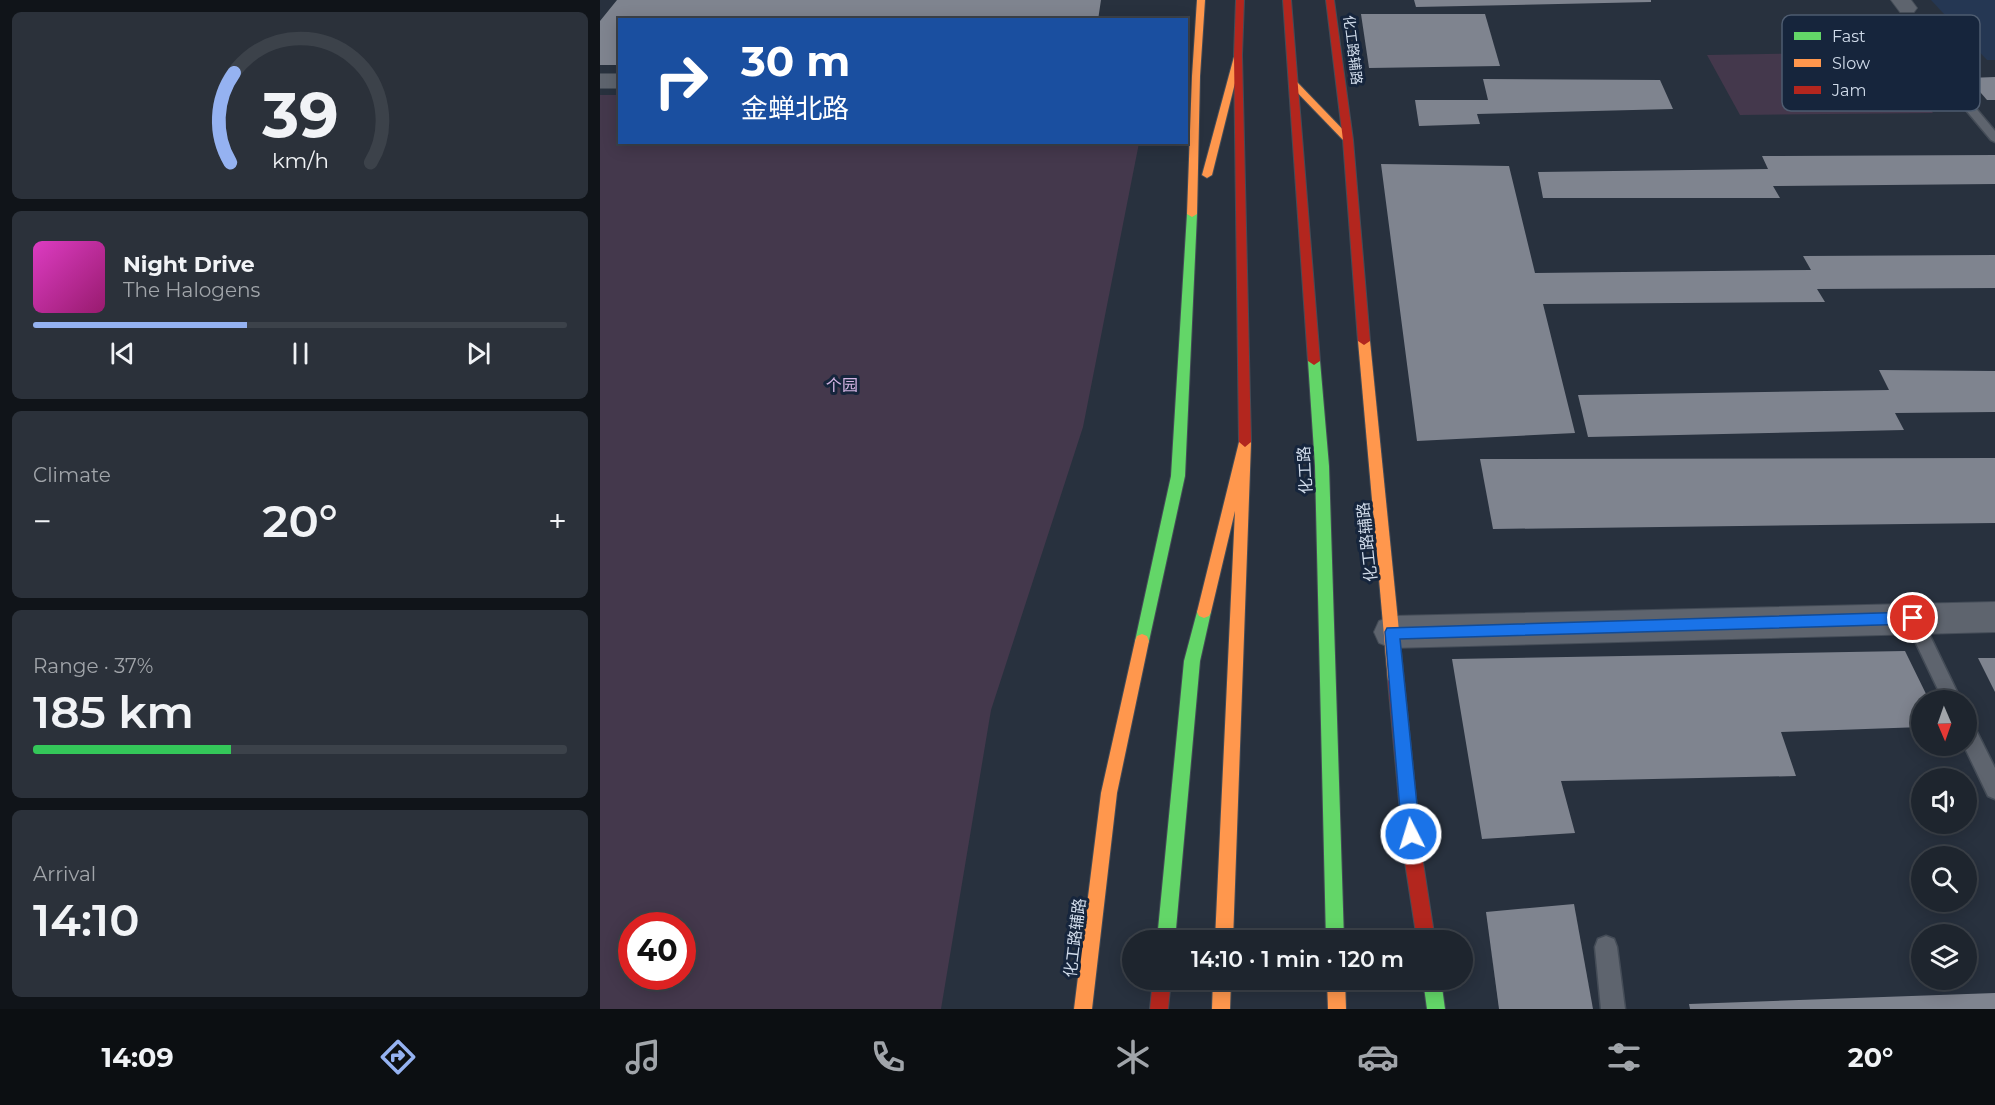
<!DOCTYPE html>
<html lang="en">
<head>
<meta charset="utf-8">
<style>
	body { margin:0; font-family:Montserrat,"Noto Sans SC",sans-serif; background:#2b313a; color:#f1f3f6; height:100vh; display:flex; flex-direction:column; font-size:22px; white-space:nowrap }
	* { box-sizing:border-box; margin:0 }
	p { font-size:20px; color:#a1a5aa }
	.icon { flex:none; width:33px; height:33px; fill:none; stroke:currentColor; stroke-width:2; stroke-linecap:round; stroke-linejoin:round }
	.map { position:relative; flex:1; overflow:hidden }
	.side { display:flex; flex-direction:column; gap:12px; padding:12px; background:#101419; width:600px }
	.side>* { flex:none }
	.guide { position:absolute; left:18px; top:18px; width:570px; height:126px; border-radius:0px; box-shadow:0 3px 15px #0003,0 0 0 2px #3c424a; background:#1a4fa0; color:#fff; overflow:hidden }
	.needle { width:39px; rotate:178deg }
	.fabs { position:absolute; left:1311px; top:690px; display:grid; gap:12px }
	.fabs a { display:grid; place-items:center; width:66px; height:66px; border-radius:50%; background:#1e252e; box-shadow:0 3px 15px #0003,0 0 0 2px #3c424a; font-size:30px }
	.speed { position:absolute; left:18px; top:912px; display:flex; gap:12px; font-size:30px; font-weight:700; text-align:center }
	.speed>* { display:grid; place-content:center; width:78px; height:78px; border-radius:50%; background:#1e252e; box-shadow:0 3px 15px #0003,0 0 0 2px #3c424a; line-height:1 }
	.speed .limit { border:9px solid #d22; background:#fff; color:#111 }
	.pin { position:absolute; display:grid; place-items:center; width:51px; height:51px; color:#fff; margin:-26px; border:3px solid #fff; border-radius:50%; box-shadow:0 2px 6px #0007 }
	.me { position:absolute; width:66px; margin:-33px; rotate:355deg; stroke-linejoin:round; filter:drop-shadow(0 0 4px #0008) }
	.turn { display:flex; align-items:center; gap:21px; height:126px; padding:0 24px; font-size:27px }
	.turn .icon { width:78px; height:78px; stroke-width:2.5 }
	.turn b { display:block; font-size:42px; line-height:51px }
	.big { font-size:45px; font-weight:600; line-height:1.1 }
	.side .tile { flex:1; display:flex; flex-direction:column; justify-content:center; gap:9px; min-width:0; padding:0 21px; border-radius:9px; background:#2b313a }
	.side .dial { align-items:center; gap:0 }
	.dial svg { height:156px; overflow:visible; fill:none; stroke:#3c424a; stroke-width:7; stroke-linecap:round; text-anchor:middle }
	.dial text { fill:#f1f3f6; stroke:none }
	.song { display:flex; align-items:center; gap:18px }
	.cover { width:72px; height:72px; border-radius:9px; background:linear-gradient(135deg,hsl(310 70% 55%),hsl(320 70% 35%)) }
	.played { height:6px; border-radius:3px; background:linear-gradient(90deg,#95b2f1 40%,#3c424a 40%) }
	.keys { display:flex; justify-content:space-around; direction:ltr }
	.heat { display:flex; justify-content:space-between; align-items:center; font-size:33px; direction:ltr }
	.charge { height:9px; border-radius:4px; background:linear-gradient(90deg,#34c759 37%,#3c424a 0) }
	.trip { position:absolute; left:522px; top:930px; width:351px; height:60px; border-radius:30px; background:#1e252e; box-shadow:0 3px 15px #0003,0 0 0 2px #3c424a; font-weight:600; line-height:60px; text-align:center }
	.tabs { display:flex; height:96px; justify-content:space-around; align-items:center; background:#0c0f12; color:#a1a5aa }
	.tabs .icon { width:42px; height:42px }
	.tabs .selected { color:#95b2f1 }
	.tabs b { font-size:27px; color:#f1f3f6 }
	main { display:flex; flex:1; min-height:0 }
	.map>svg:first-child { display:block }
	.built { fill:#253753 }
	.green { fill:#44384c; fill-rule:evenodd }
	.building { fill:#7f848f }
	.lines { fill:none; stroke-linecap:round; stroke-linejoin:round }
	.lane-casing { stroke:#444c57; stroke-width:3 }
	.street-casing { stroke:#444c57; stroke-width:2 }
	.fast-casing { stroke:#444c57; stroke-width:2 }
	.slow-casing { stroke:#444c57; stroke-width:2 }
	.jam-casing { stroke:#444c57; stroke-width:2 }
	.lane { fill:#5e646e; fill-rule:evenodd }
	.street { fill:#5e646e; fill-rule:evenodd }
	.fast { fill:#63d668; fill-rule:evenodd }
	.slow { fill:#ff974d; fill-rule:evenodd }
	.jam { fill:#b3261e; fill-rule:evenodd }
	.route { fill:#1a73e8; stroke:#114b97; stroke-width:1.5 }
	.labels { text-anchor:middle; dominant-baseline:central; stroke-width:6; stroke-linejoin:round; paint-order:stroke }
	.far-street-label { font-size:14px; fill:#d0dbea; stroke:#16253c }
	.park-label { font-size:16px; fill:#d5b5e4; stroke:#16253c }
	.street-label { font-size:16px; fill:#d0dbea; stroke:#16253c }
	.key { fill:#16253c; stroke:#4e5c70; stroke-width:1.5 }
	.key-label { font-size:16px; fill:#d0dbea }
</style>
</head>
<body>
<main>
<section class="side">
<div class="tile dial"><svg viewBox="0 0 100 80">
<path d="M14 69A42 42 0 1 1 86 69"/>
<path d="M14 69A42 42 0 0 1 16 23" stroke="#95b2f1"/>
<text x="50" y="56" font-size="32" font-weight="700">39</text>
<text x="50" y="72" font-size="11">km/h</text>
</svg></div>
<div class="tile">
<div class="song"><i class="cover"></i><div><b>Night Drive</b><p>The Halogens</p></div></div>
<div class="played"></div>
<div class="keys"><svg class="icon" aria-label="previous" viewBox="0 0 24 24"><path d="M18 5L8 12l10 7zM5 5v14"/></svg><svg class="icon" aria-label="pause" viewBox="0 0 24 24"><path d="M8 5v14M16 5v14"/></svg><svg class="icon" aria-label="next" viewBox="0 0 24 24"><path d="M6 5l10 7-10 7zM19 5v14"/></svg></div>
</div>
<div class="tile"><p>Climate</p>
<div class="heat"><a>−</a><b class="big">20°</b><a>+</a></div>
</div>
<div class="tile"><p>Range · 37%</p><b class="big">185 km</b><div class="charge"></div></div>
<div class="tile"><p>Arrival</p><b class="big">14:10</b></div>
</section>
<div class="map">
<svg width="1395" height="1009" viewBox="0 0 1395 1009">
	<rect width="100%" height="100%" fill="#28313e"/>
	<polygon class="built" points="1331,0 1395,0 1395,60 1387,60"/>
	<g class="green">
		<polygon points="1284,52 1333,113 1140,115 1107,55"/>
		<path d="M0,95H19L20,142L539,143L483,427L391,710L341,1009H0ZM32,926H82V976H32Z"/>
	</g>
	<g class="building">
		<polygon points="17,0 501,0 498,20 20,20 20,65 0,65 0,21"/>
		<polygon points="814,0 1051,0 1051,2 816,7"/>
		<polygon points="761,14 885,14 900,66 769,68"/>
		<polygon points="1395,77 1395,100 1387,100 1368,78"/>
		<polygon points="883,79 1060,80 1073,109 877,114 880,124 819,126 815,100 888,100"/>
		<polygon points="1395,155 1395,184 1173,186 1180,198 943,198 938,172 1168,169 1162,156"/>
		<polygon points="781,164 909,166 935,273 1211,270 1203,256 1395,255 1395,288 1217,289 1225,302 943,304 975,433 817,441"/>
		<polygon points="1279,370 1395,371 1395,412 1295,413 1304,430 988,437 978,395 1289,390"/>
		<polygon points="1395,458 1395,523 893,529 880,459"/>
		<polygon points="1305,651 1329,700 1322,700 1322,727 1181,732 1196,776 961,781 975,833 882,839 852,659"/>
		<polygon points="1378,658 1395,658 1395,692"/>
		<polygon points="974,904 993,1009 899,1009 886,912"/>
		<polygon points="1395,993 1395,1009 1090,1009 1089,1004"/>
	</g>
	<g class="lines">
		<g class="lane-casing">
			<g id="lane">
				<polygon points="1349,80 1353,81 1395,131 1395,142 1391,140 1345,85 1344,83"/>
				<polygon points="1313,610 1319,613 1361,700 1343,700 1304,618 1307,613"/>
				<polygon points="1366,721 1373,724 1395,768 1395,799 1388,796 1364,746 1366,746"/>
				<polygon points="1006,936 1014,939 1017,947 1025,1009 1001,1009 995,947 998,939"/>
			</g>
		</g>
		<g class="street-casing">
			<g id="street">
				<polygon points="1291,0 1311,0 1317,8 1314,12 1300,12"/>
				<rect x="0" y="74" width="20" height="14"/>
				<polygon points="1395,602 1395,632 792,648 779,643 774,632 779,621 792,616"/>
			</g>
		</g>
		<g class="fast-casing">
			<g id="fast">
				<polygon points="592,211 597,214 585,476 549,641 547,646 542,648 537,646 535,641 571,476 587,214"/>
				<polygon points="714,357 720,361 729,466 744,940 726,940 715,466 708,361"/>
				<polygon points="604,606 609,608 611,612 600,661 575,940 557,940 584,661 597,612 599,608"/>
				<polygon points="823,980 841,980 845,1009 827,1009"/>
			</g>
		</g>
		<g class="slow-casing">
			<g id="slow">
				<polygon points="597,0 605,0 600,76 597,214 592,217 587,214 592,76"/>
				<polygon points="635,53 642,55 612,175 607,178 602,175"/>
				<polygon points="691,82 697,82 751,138 751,142 745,142 691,86"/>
				<polygon points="764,337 770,341 804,681 801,686 796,688 791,686 788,681 758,341"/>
				<polygon points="645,437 650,439 651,443 633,940 615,940 635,511 611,612 609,616 604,618 599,616 597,612 639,442"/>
				<polygon points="542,634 547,636 549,641 517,793 492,1009 474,1009 501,793 535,641 537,636"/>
				<polygon points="613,980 631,980 630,1009 612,1009"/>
				<polygon points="727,980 745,980 746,1009 728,1009"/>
			</g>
		</g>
		<g class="jam-casing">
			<g id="jam">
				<polygon points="636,0 644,0 642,55 651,442 645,447 639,442 634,55"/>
				<polygon points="683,0 691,0 720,361 714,365 708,361"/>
				<polygon points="726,0 734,0 753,140 770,341 764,345 758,341 743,140"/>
				<polygon points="796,674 801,676 804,681 822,856 835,940 817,940 804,856 788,681 791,676"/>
				<polygon points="553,980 571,980 568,1009 550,1009"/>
			</g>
		</g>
		<use href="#lane" class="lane"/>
		<use href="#street" class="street"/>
		<use href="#fast" class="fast"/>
		<use href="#slow" class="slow"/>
		<use href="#jam" class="jam"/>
	</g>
	<polygon class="route" points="1313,612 1318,613 1320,618 1318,623 1313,624 800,639 820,834 817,840 811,842 805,840 802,834 785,632 787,628"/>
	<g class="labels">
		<g class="far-street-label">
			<text transform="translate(753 50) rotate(83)">化工路辅路</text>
		</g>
		<g class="park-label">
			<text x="242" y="385">个园</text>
		</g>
		<g class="street-label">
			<text transform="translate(705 470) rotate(-93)">化工路</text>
			<text transform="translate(767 542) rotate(-96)">化工路辅路</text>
			<text transform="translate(475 938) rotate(-83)">化工路辅路</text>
		</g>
	</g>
	<rect x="1182" y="15" width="198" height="96" rx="9" class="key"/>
	<rect x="1194" y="32" width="27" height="8" fill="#63d668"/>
	<rect x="1194" y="59" width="27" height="8" fill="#ff974d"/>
	<rect x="1194" y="86" width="27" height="8" fill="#b3261e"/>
	<g class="key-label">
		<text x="1232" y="42">Fast</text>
		<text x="1232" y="69">Slow</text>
		<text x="1232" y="96">Jam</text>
	</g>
</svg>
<div class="fabs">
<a><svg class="needle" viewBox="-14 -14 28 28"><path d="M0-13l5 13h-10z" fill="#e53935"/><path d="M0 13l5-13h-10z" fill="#a1a5aa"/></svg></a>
<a><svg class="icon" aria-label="sound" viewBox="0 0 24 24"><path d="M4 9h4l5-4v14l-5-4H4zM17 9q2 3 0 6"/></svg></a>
<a><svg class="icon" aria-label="search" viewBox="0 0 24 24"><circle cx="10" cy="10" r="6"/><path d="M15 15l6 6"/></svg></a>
<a><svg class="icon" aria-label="layers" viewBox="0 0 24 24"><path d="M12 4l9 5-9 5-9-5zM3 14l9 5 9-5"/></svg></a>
</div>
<div class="speed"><div class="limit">40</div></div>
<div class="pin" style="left:1313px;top:618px;background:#d93025"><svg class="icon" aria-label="arrive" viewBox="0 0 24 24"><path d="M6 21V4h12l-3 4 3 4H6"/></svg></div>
<svg class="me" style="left:811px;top:834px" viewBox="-20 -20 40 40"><circle r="17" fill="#1a73e8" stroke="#fff" stroke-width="3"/><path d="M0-11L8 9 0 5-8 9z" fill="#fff"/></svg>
<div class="trip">14:10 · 1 min · 120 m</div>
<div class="guide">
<div class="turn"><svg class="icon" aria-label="right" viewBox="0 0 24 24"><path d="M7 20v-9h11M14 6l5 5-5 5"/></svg><div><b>30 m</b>金蝉北路</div></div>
</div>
</div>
</main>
<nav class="tabs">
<b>14:09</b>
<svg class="icon selected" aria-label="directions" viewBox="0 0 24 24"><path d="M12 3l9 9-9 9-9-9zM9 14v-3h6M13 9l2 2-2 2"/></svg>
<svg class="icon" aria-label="music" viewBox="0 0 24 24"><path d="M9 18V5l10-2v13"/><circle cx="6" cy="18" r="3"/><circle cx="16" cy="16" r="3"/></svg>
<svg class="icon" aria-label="phone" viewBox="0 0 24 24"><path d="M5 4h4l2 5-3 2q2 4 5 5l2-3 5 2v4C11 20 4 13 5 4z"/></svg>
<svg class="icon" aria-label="climate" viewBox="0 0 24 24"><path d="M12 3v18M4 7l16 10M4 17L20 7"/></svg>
<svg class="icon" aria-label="car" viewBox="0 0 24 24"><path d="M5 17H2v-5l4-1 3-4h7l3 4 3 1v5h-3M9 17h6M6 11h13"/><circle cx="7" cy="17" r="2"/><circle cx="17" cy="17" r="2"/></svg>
<svg class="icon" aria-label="filters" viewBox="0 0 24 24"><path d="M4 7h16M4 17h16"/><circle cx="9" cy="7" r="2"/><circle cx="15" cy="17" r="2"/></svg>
<b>20°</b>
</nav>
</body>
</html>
